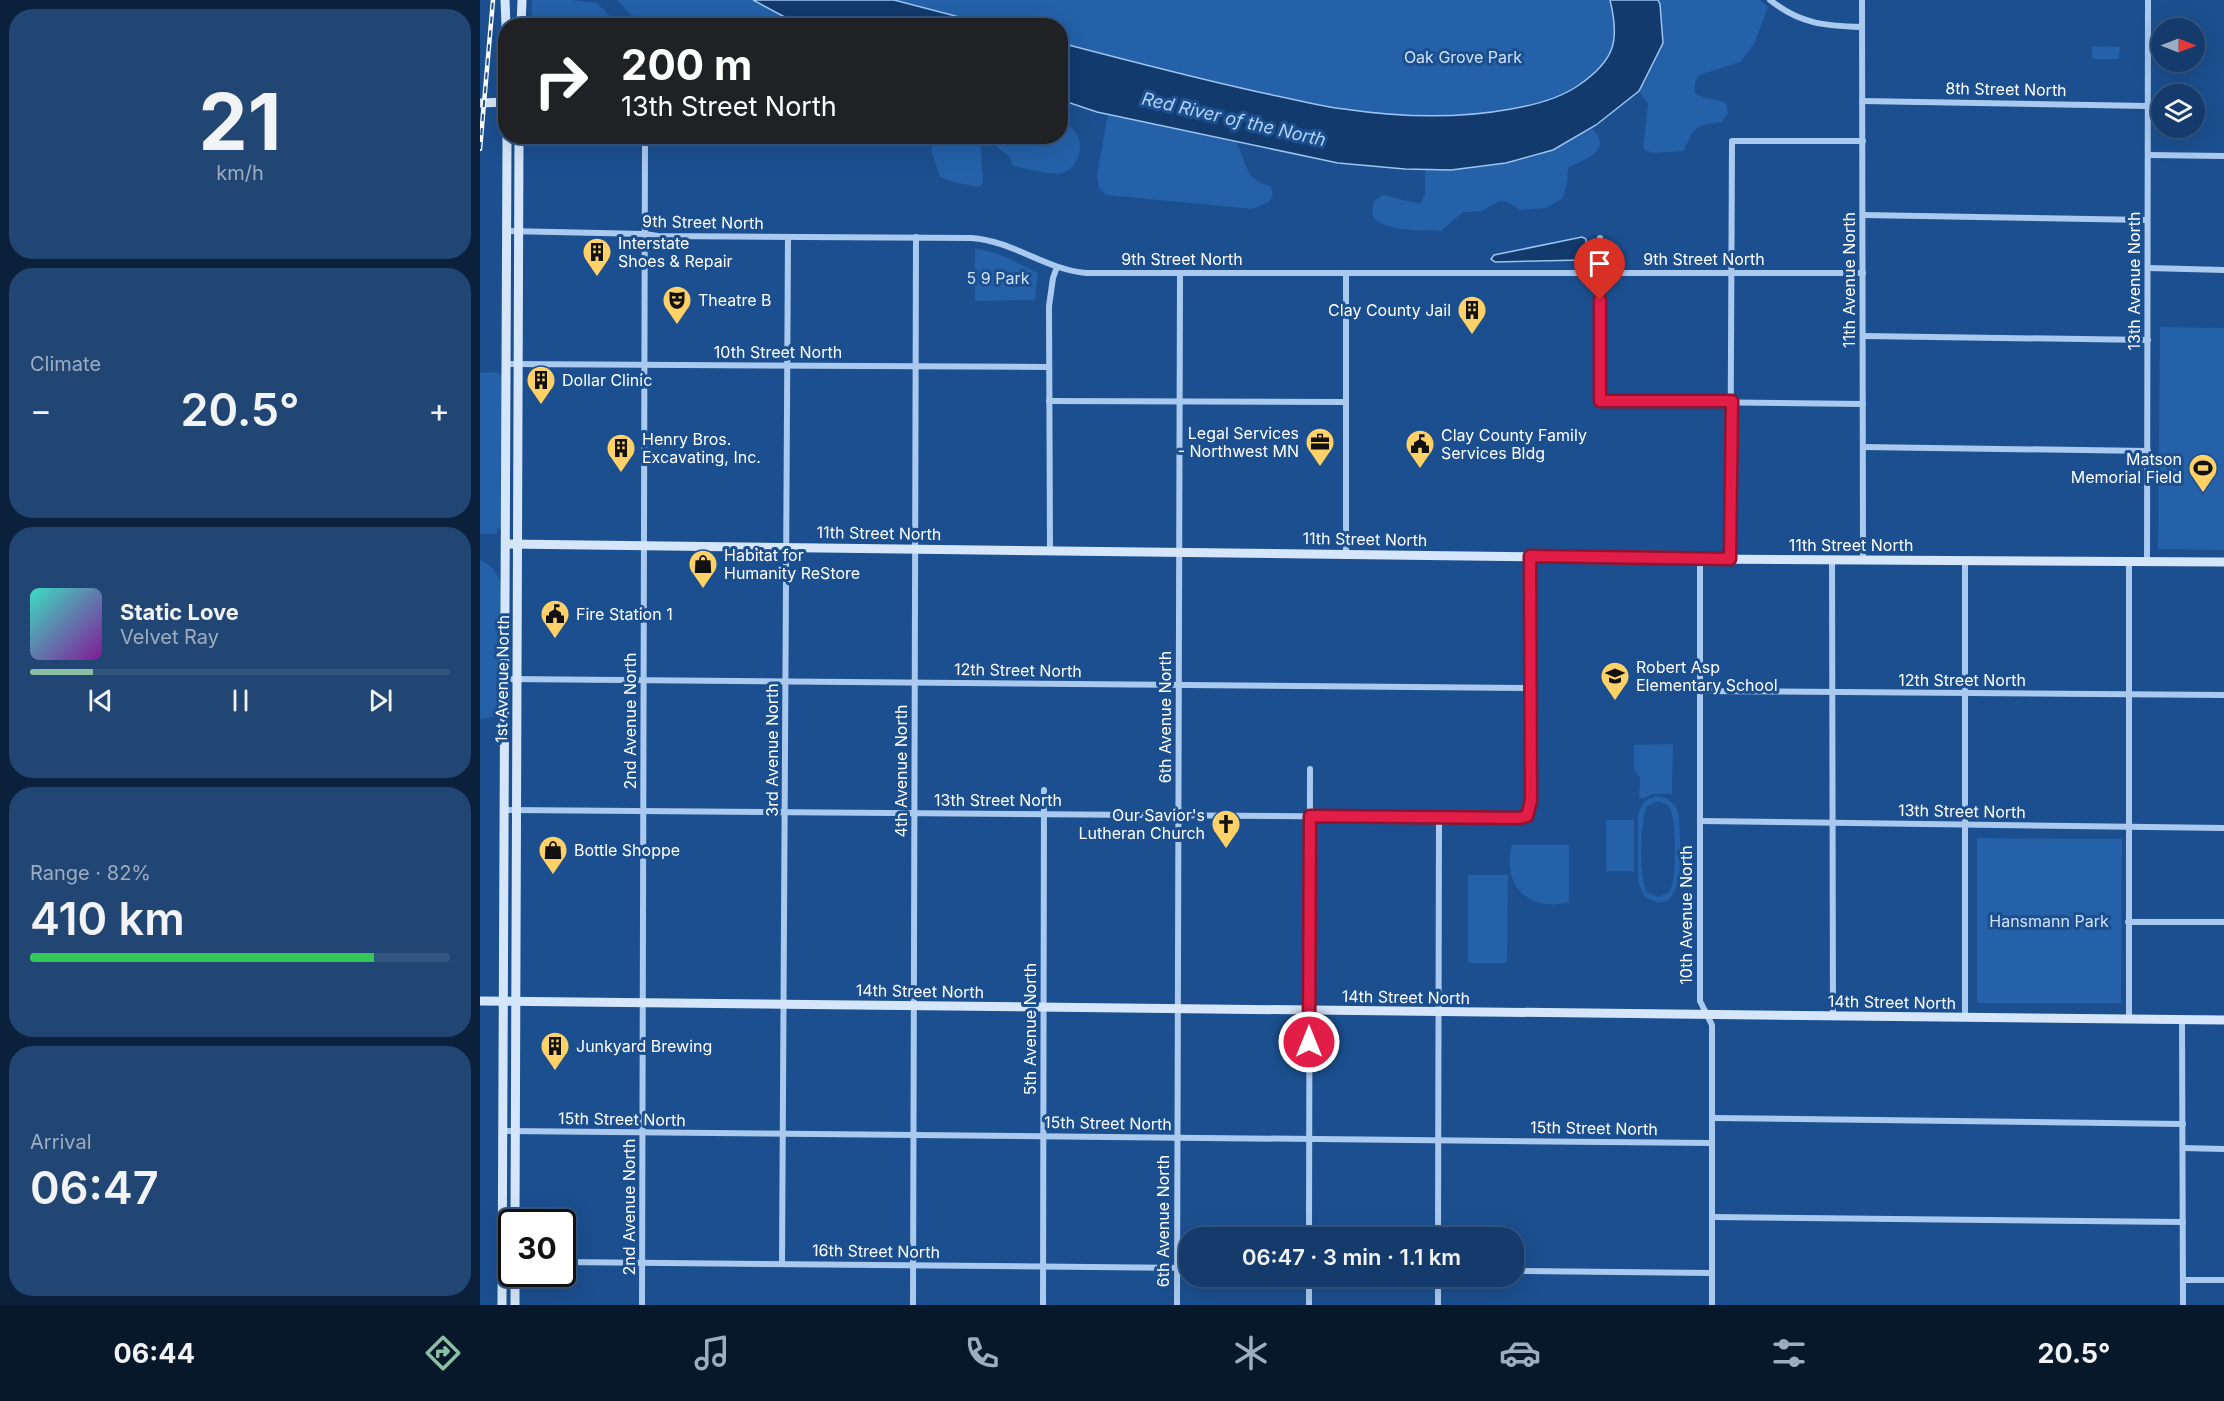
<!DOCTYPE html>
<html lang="en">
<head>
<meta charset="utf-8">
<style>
	body { margin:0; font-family:Inter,sans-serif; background:#214673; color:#f1f3f6; height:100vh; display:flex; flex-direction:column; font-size:22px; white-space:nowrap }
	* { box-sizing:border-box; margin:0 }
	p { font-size:20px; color:#9dadc1 }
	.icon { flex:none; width:33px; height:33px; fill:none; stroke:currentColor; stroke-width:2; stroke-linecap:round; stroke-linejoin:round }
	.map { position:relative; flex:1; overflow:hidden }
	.drawer { display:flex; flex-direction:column; gap:9px; padding:9px; background:#0b203b; width:480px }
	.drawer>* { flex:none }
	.top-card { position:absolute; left:18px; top:18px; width:570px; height:126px; border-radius:24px; box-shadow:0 6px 24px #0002,0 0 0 2px #33557e; background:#202124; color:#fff; overflow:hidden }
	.needle { width:39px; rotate:90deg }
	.buttons { position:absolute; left:1671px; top:18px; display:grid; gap:12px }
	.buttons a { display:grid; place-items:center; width:54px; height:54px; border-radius:50%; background:#143b6b; box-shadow:0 6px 24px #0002,0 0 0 2px #33557e; font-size:30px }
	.speed { position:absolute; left:18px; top:1209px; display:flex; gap:12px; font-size:30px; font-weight:700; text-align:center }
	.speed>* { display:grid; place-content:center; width:78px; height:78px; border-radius:50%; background:#143b6b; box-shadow:0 6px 24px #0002,0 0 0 2px #33557e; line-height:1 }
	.speed .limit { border:3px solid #111; border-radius:9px; background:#fff; color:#111 }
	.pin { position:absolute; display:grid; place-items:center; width:51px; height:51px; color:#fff; margin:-62px -26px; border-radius:50% 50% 50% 0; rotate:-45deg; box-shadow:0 0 6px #0007 }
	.pin .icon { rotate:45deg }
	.me { position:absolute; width:66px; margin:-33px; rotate:0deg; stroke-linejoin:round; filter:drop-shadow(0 0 4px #0008) }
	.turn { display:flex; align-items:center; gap:21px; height:126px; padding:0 24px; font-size:27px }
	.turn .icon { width:78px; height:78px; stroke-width:2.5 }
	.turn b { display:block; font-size:42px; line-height:51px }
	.big { font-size:45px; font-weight:600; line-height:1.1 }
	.drawer .tile { flex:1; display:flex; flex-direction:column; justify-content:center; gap:9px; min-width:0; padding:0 21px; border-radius:24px; background:#214673 }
	.drawer .dial { align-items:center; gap:0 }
	.dial b { font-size:78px; line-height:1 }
	.song { display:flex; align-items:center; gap:18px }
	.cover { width:72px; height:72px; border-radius:9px; background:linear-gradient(135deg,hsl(170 70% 55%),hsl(290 70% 35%)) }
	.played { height:6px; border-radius:3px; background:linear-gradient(90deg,#8abfa5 15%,#33557e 15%) }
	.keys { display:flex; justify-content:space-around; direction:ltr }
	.heat { display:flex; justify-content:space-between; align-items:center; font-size:33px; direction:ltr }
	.charge { height:9px; border-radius:4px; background:linear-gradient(90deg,#34c759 82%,#33557e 0) }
	.trip { position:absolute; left:699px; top:1227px; width:345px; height:60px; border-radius:24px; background:#143b6b; box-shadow:0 6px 24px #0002,0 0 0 2px #33557e; font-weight:600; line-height:60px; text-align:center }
	.tab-bar { display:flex; height:96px; justify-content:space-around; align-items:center; background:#08182b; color:#9dadc1 }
	.tab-bar .icon { width:42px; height:42px }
	.tab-bar .selected { color:#8abfa5 }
	.tab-bar b { font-size:27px; color:#f1f3f6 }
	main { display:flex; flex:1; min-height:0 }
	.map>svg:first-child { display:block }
	.green { fill:#2461a8; fill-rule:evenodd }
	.water { fill:#123a6d; stroke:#9cc4f0; stroke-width:1.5 }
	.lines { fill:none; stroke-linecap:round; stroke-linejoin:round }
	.street { stroke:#a9c9ee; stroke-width:6 }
	.secondary { stroke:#d6e6fa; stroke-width:9 }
	.rail-casing { stroke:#fff; stroke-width:4.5 }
	.rail { stroke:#1b4f8f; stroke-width:2; stroke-dasharray:7; stroke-linecap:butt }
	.route-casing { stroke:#92132f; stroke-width:15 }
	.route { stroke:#e11d48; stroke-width:10 }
	.labels { text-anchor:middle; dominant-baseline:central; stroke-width:6; stroke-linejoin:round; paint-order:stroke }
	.park-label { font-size:16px; fill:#cfe3fa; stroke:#1b4f8f }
	.street-label { font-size:16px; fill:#fff; stroke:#1b4f8f }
	.poi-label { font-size:16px; fill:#fff; stroke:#1b4f8f; text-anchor:start }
	.water-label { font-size:18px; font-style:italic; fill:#b5d3f5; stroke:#1b4f8f }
</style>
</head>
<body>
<main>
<section class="drawer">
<div class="tile dial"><b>21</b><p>km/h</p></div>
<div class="tile"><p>Climate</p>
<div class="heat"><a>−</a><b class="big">20.5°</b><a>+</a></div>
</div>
<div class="tile">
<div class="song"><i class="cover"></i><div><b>Static Love</b><p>Velvet Ray</p></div></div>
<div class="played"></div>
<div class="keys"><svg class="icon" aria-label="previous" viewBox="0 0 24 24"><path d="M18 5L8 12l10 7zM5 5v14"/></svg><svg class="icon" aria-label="pause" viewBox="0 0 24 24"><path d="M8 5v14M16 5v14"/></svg><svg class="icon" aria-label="next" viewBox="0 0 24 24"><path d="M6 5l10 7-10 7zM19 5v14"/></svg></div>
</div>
<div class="tile"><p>Range · 82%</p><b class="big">410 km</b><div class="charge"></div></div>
<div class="tile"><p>Arrival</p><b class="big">06:47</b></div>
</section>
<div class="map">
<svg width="1744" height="1305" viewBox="0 0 1744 1305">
	<rect width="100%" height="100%" fill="#1b4f8f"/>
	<g class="green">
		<polygon points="52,0 91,0 117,3 139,25 52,25"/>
		<polygon points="137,0 273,0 316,23 330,25 167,25 163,17 151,15"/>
		<path d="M414,0H1130C1140,41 1135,60 1099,85C1079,99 1055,105 1031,109C977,119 918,117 864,109C838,106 813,99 788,94C718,79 650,61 581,43L580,26L510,25Z"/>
		<path d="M1178,0H1280L1288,7L1274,44L1260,62L1219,75L1215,82V93C1224,100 1235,98 1246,103L1248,113L1242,122C1216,125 1214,126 1204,151L1172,153L1163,149L1168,104L1159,91L1183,43Z"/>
		<polygon points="1612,46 1640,47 1639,59 1612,59"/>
		<path d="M628,114L756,142C769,166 762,177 791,187L793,195L789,202L773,209L626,195L619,188L617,175Z"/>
		<path d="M581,123C607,128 605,164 584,172C572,177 545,168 533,166L529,156L510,142V137L580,136Z"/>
		<path d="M1111,127C1134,151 1107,158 1088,168L1087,182L1083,198L1066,208L1040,210L1028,202L1019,201L1002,211L983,212L961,231C943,230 908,232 895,219C890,214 893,207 894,201L903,195L940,204L945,195V170C982,170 1042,165 1075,148C1087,142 1099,134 1111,127Z"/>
		<polygon points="452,137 500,137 503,183 499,187 473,182 460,177 452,153"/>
		<path d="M495,249C517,250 538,264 558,273L555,300L495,301Z"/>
		<polygon points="1680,327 1744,328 1744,550 1678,549"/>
		<polygon points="17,372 22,376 22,528 17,529 17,534 0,534 0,373"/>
		<path d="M0,560C13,566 20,575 21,589L20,716L0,719Z"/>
		<polygon points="1193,744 1192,794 1172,794 1165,798 1159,798 1160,778 1154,769 1154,745"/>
		<path d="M1178,796C1190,798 1196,804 1199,816C1199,838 1210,926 1164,896L1158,882V816C1160,804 1166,798 1178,796ZM1178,801L1189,806C1197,817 1197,881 1189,892L1178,897L1167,892C1159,881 1160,817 1167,806Z"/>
		<rect x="1126" y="820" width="28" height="51"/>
		<polygon points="1497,838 1642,839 1641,1003 1497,1003"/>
		<path d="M1032,845H1089V902C1049,913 1021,885 1032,845Z"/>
		<polygon points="988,875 1028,875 1027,963 988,963"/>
	</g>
	<g class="water">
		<polygon points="273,0 414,0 510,25 330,25 316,23"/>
		<path d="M1130,0H1178L1180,4L1183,43L1159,91L1116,125L1073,150L1026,163L971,170L925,169L858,163L617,112L581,100V43C650,61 718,79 788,94C813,99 838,106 864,109C918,117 977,119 1031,109C1055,105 1079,99 1099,85C1135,60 1140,41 1130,0Z"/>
		<polygon points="1102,237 1106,239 1107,256 1104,260 1015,262 1011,259 1014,255"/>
	</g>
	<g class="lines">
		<g class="street">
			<path d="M1290,0C1320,24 1345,26 1382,27"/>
			<polyline points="1382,0 1383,560"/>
			<polyline points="1382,101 1668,106"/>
			<polyline points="1668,155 1744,156"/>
			<polyline points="1383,215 1667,220"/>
			<path d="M28,231L165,234L178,236L491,238C534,241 564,269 606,273H1383"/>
			<polyline points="1120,238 1120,401 1383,404"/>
			<polyline points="1668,268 1744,270"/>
			<polyline points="866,273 866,554"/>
			<polyline points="1383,336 1668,340"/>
			<polyline points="27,364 569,367"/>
			<polyline points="569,401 866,402"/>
			<polyline points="1383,447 1668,451"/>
			<polyline points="570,550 569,306 573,278 577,267"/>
			<polyline points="1220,559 1220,1001 1232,1025 1232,1305"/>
			<polyline points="1250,559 1252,141 1383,141"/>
			<polyline points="1352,560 1353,1017"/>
			<polyline points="1485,560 1485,1018"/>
			<polyline points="1649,561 1649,1019"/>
			<polyline points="1667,561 1668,0"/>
			<polyline points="25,679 1051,688"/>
			<polyline points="1220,691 1744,695"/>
			<polyline points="24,810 1039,818 1047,816 1051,807 1050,556"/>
			<polyline points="1220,821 1744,828"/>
			<polyline points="1648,922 1744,922"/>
			<polyline points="1702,1020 1703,1305"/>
			<polyline points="1232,1118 1703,1124"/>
			<polyline points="23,1131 1232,1143"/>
			<polyline points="1703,1148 1744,1149"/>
			<polyline points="1232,1217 1703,1222"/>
			<polyline points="829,1238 830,769"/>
			<polyline points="958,1238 959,818"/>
			<polyline points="22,1262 32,1262"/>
			<polyline points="82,1262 710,1268"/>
			<polyline points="302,1264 308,237"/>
			<polyline points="1034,1271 1232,1273"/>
			<polyline points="1703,1280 1744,1280"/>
			<polyline points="162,1305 165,136"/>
			<polyline points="433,1305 436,237"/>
			<polyline points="563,1305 564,790"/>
			<polyline points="697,1305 700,273"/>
			<polyline points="829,1305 829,1276"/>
			<polyline points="958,1305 958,1276"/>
		</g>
		<g class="secondary">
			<polyline points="25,0 26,26"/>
			<polyline points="41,26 42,0"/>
			<polyline points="0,103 26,102"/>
			<polyline points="26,544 1220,559 1744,562"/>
			<polyline points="0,1001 1744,1020"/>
			<polyline points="35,1222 39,136"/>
			<polyline points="22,1305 27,136"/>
			<polyline points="35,1305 35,1274"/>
		</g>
		<g class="rail-casing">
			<polyline id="rail" points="0,149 13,0"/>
		</g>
		<use href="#rail" class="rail"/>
	</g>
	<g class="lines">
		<g class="route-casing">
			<polyline id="route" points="829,1042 830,816 1039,818 1047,816 1051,801 1050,556 1250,559 1252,401 1120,401 1120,300"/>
		</g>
		<use href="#route" class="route"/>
	</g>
	<defs>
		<g id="building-pin" transform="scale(1.5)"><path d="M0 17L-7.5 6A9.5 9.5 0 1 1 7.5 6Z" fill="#ffd166" stroke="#1b4f8f"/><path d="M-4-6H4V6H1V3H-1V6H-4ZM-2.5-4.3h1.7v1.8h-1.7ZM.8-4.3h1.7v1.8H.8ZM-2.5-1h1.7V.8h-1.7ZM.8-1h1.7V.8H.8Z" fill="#111"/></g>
		<g id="theatre-pin" transform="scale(1.5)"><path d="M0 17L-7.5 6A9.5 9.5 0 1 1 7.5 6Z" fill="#ffd166" stroke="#1b4f8f"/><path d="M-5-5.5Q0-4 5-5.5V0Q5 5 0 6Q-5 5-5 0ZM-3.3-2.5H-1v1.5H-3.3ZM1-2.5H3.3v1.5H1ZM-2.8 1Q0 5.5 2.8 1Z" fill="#111"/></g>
		<g id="office-pin" transform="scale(1.5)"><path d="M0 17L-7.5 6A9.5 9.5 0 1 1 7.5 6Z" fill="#ffd166" stroke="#1b4f8f"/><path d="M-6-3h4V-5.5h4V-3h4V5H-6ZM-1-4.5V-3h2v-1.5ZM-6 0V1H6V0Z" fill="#111"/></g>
		<g id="civic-pin" transform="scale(1.5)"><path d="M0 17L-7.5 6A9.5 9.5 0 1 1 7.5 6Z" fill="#ffd166" stroke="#1b4f8f"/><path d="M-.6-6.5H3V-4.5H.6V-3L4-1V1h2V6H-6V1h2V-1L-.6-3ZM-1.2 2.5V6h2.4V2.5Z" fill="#111"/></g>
		<g id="stadium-pin" transform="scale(1.5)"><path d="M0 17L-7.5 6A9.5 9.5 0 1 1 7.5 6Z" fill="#ffd166" stroke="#1b4f8f"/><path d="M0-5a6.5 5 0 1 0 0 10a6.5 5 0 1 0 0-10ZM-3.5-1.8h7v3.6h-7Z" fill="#111"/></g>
		<g id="shop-pin" transform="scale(1.5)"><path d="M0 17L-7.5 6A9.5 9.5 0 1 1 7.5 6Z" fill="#ffd166" stroke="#1b4f8f"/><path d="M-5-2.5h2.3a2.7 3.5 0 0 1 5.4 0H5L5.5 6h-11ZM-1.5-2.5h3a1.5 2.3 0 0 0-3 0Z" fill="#111"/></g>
		<g id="school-pin" transform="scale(1.5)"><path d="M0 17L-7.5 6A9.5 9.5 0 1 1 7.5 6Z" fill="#ffd166" stroke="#1b4f8f"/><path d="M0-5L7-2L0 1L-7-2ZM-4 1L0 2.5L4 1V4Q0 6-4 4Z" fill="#111"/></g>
		<g id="church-pin" transform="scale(1.5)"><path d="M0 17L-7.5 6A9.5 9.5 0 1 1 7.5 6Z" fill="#ffd166" stroke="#1b4f8f"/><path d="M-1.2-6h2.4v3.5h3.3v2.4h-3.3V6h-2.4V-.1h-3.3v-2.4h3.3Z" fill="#111"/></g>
	</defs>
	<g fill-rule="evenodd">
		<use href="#building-pin" x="117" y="252"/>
		<use href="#theatre-pin" x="197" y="300"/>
		<use href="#building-pin" x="992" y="310"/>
		<use href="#building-pin" x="61" y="380"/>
		<use href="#office-pin" x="840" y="442"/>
		<use href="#civic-pin" x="940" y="444"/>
		<use href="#building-pin" x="141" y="448"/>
		<use href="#stadium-pin" x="1723" y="468"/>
		<use href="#shop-pin" x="223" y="564"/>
		<use href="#civic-pin" x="75" y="614"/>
		<use href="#school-pin" x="1135" y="676"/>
		<use href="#church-pin" x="746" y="824"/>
		<use href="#shop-pin" x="73" y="850"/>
		<use href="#building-pin" x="75" y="1046"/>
	</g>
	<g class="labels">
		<g class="park-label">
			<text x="983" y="57">Oak Grove Park</text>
			<text x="518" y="278">5 9 Park</text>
			<text x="1569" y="921">Hansmann Park</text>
		</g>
		<g class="street-label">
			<text transform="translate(1526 89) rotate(1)">8th Street North</text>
			<text transform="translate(223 222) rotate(1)">9th Street North</text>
			<text x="702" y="259">9th Street North</text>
			<text x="1224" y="259">9th Street North</text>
			<text transform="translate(1369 280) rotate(-90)">11th Avenue North</text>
			<text transform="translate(1654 281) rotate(-90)">13th Avenue North</text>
			<text x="298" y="352">10th Street North</text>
			<text transform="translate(399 533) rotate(1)">11th Street North</text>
			<text transform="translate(885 539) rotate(1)">11th Street North</text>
			<text x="1371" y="545">11th Street North</text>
			<text transform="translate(538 670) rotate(1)">12th Street North</text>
			<text transform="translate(22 679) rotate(-89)">1st Avenue North</text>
			<text x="1482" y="680">12th Street North</text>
			<text transform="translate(685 717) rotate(-90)">6th Avenue North</text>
			<text transform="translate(150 721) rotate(-90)">2nd Avenue North</text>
			<text transform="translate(292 750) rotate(-90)">3rd Avenue North</text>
			<text transform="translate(421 771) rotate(-90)">4th Avenue North</text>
			<text x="518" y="800">13th Street North</text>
			<text transform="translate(1482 811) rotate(1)">13th Street North</text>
			<text transform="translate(1206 915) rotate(-90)">10th Avenue North</text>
			<text transform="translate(440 991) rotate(1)">14th Street North</text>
			<text transform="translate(926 997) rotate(1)">14th Street North</text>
			<text transform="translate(1412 1002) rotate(1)">14th Street North</text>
			<text transform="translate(550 1029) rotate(-90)">5th Avenue North</text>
			<text transform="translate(142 1119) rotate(1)">15th Street North</text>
			<text transform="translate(628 1123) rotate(1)">15th Street North</text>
			<text transform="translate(1114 1128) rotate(1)">15th Street North</text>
			<text transform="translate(149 1207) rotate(-90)">2nd Avenue North</text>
			<text transform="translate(683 1221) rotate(-90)">6th Avenue North</text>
			<text transform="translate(396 1251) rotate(1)">16th Street North</text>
		</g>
		<g class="poi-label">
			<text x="138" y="243">Interstate<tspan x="138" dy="18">Shoes &amp; Repair</tspan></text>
			<text x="218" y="300">Theatre B</text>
			<text x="971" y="310" text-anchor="end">Clay County Jail</text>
			<text x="82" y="380">Dollar Clinic</text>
			<text x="819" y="433" text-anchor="end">Legal Services<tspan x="819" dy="18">- Northwest MN</tspan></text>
			<text x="961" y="435">Clay County Family<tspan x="961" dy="18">Services Bldg</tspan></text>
			<text x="162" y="439">Henry Bros.<tspan x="162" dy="18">Excavating, Inc.</tspan></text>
			<text x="1702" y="459" text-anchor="end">Matson<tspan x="1702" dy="18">Memorial Field</tspan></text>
			<text x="244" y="555">Habitat for<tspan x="244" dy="18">Humanity ReStore</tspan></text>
			<text x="96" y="614">Fire Station 1</text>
			<text x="1156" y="667">Robert Asp<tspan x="1156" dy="18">Elementary School</tspan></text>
			<text x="725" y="815" text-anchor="end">Our Savior's<tspan x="725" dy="18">Lutheran Church</tspan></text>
			<text x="94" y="850">Bottle Shoppe</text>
			<text x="96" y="1046">Junkyard Brewing</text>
		</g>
		<g class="water-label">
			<text transform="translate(754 119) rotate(13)">Red River of the North</text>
		</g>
	</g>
</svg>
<div class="buttons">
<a><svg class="needle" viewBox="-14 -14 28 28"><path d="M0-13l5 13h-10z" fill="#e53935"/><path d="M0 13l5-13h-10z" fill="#9dadc1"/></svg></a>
<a><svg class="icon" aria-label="layers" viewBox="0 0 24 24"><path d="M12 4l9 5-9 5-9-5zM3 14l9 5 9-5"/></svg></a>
</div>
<div class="speed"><div class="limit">30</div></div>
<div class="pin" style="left:1120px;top:300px;background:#d93025"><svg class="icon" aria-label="arrive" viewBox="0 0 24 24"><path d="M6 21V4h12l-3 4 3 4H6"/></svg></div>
<svg class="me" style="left:829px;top:1042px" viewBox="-20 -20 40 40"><circle r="17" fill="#e11d48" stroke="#fff" stroke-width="3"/><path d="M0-11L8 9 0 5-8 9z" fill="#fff"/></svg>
<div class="trip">06:47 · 3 min · 1.1 km</div>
<div class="top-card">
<div class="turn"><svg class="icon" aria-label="right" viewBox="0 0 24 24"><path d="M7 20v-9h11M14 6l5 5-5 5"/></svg><div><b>200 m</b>13th Street North</div></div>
</div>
</div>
</main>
<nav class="tab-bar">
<b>06:44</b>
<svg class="icon selected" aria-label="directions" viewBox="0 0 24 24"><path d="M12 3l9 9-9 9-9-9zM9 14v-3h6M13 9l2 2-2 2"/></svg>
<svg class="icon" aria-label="music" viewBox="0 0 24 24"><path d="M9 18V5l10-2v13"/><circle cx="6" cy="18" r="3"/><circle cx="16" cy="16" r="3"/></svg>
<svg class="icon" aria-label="phone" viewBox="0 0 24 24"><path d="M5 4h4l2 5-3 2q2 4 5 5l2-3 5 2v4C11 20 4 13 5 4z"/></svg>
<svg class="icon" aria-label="climate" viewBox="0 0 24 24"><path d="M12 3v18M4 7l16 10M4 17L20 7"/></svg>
<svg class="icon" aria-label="car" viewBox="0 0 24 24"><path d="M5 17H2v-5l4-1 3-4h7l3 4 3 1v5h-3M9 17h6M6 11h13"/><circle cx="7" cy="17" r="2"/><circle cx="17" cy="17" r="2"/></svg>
<svg class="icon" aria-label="filters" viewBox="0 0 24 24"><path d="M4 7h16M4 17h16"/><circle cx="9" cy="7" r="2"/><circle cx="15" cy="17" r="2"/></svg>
<b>20.5°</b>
</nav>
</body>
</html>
